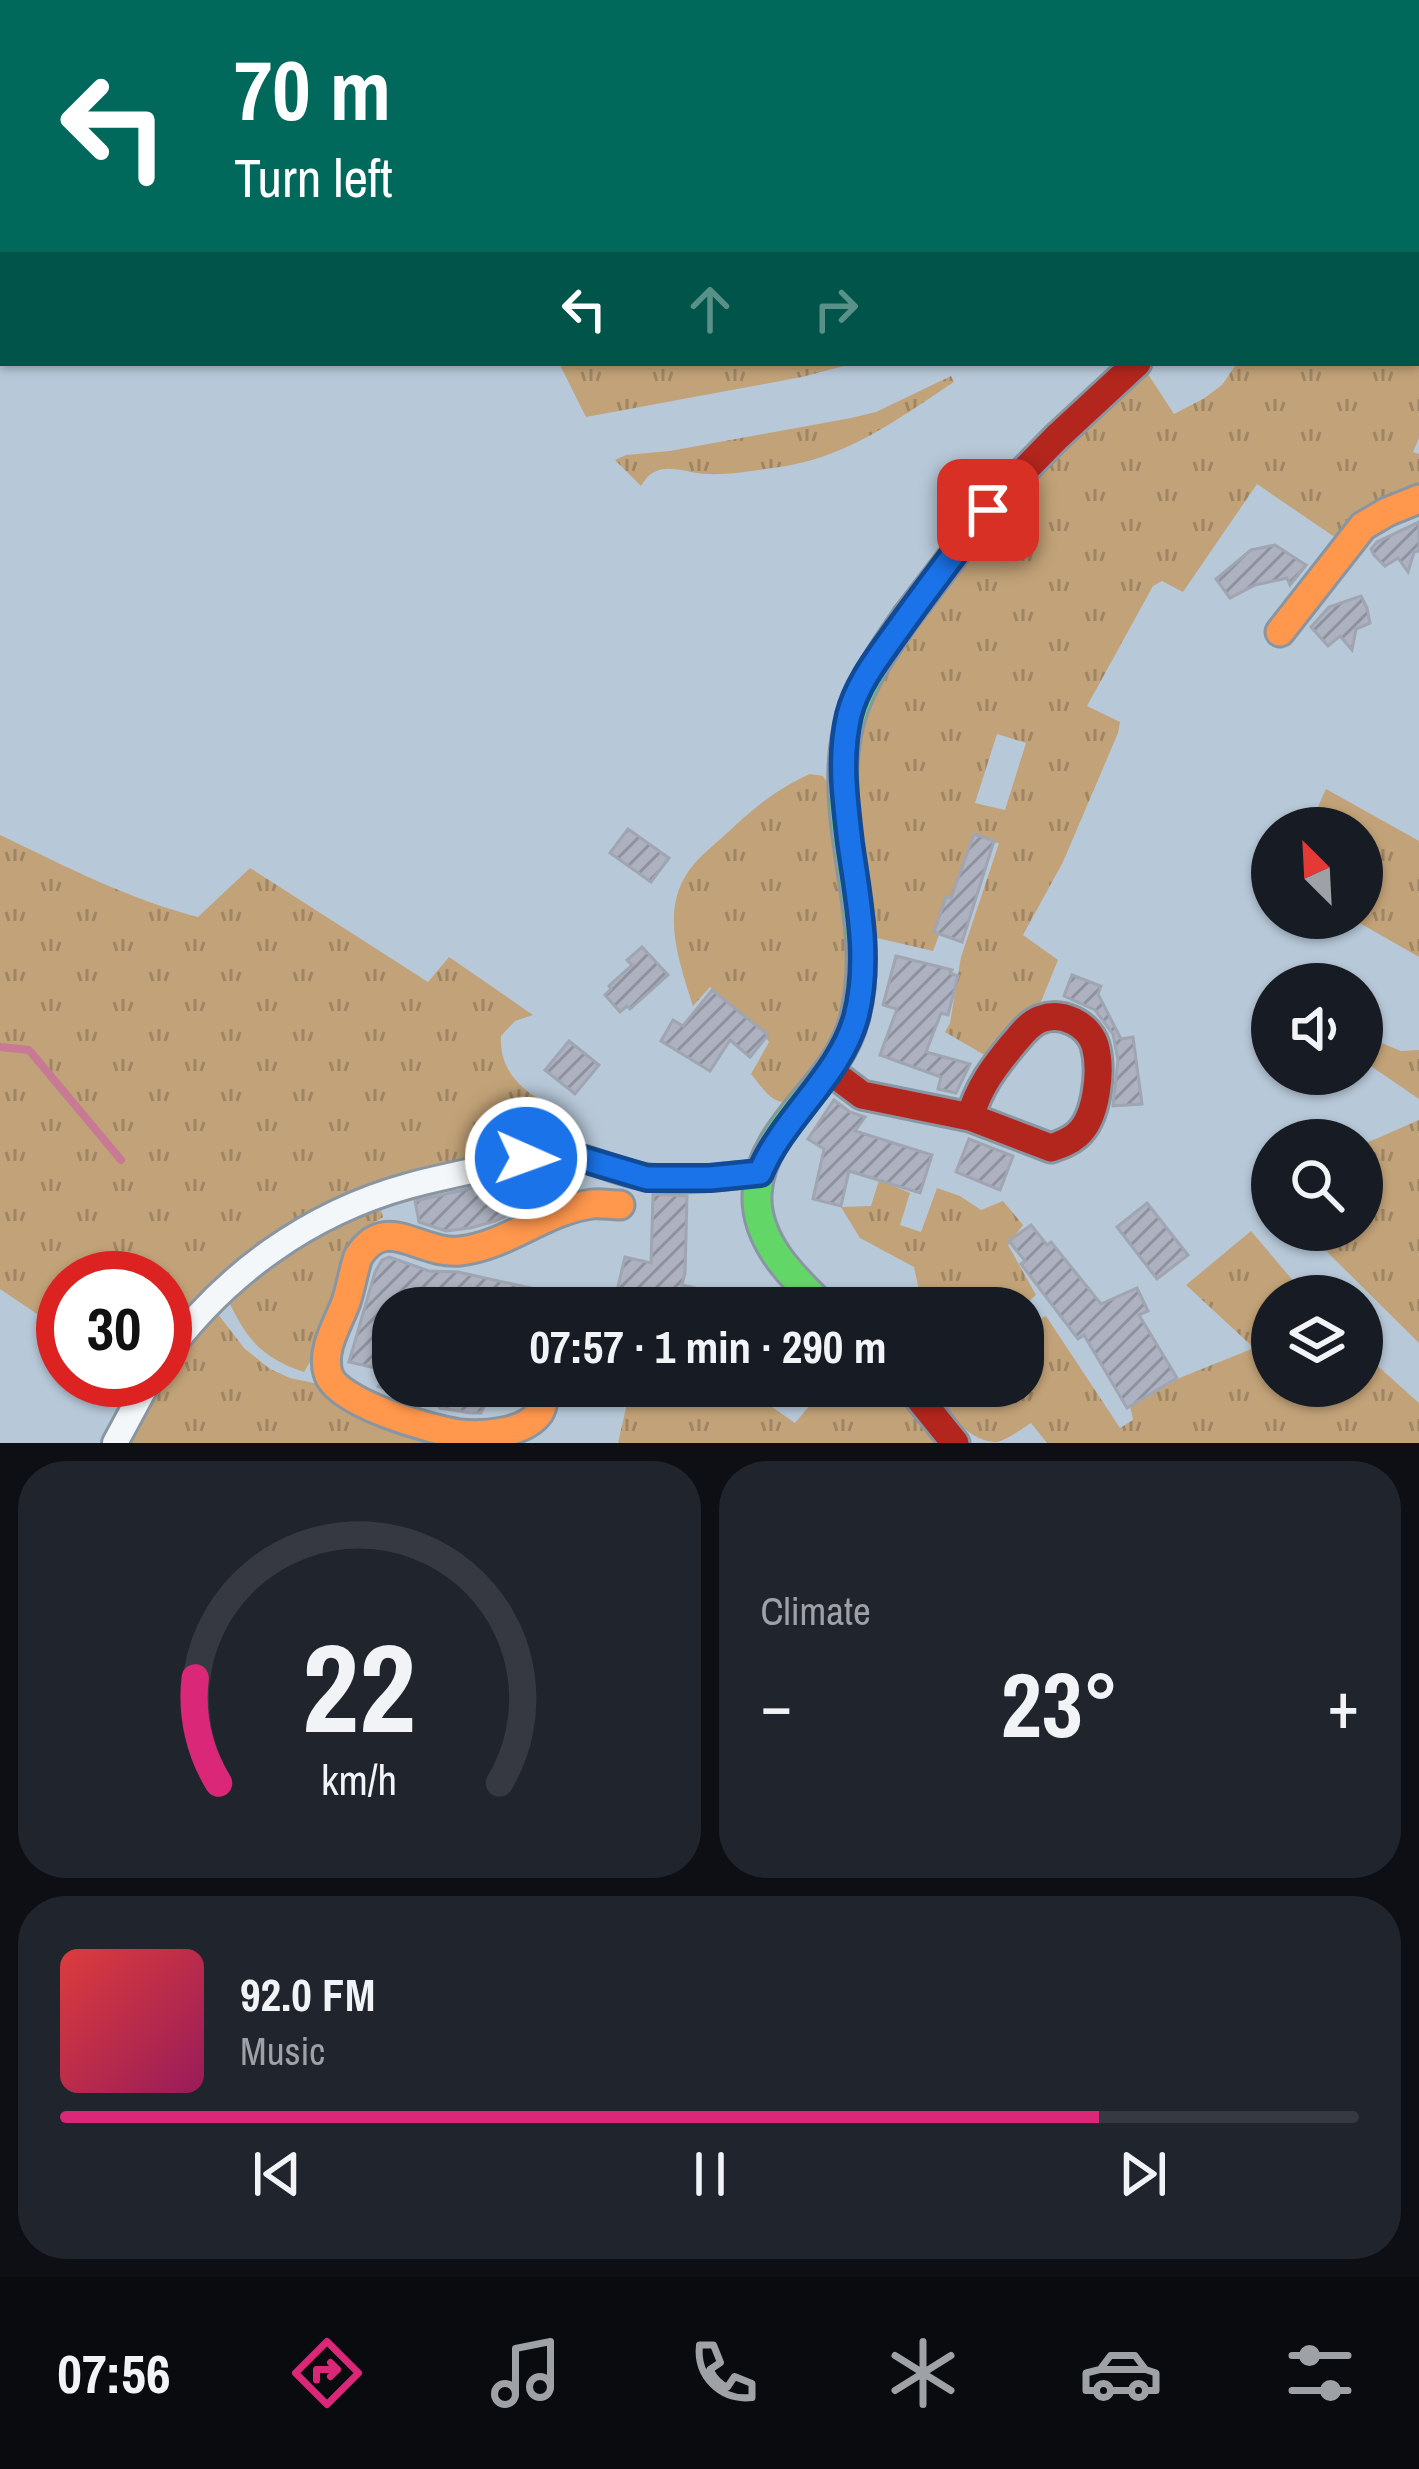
<!DOCTYPE html>
<html lang="en">
<head>
<meta charset="utf-8">
<style>
	body { margin:0; font-family:"Archivo Narrow",sans-serif; background:#20242c; color:#f1f3f6; height:100vh; display:flex; flex-direction:column; font-size:45px; white-space:nowrap }
	* { box-sizing:border-box; margin:0 }
	p { font-size:39px; color:#9ea1a6 }
	.icon { flex:none; width:66px; height:66px; fill:none; stroke:currentColor; stroke-width:2; stroke-linecap:round; stroke-linejoin:round }
	.map { position:relative; height:1443px; overflow:hidden }
	.details { display:flex; flex-direction:column; gap:18px; padding:18px; background:#0d0f14; flex:1 }
	.details>* { flex:none }
	.guide { position:absolute; left:0px; top:0px; width:1419px; height:366px; box-shadow:0 3px 9px #0004; background:#00695c; color:#fff; overflow:hidden }
	.needle { width:78px; rotate:336deg }
	.tools { position:absolute; left:1251px; top:807px; display:grid; gap:24px }
	.tools a { display:grid; place-items:center; width:132px; height:132px; border-radius:50%; background:#171b24; box-shadow:0 3px 9px #0004; font-size:60px }
	.speed { position:absolute; left:36px; top:1251px; display:flex; gap:24px; font-size:60px; font-weight:700; text-align:center }
	.speed>* { display:grid; place-content:center; width:156px; height:156px; border-radius:50%; background:#171b24; box-shadow:0 3px 9px #0004; line-height:1 }
	.speed .limit { border:18px solid #d22; background:#fff; color:#111 }
	.pin { position:absolute; display:grid; place-items:center; width:102px; height:102px; color:#fff; margin:-51px; border-radius:24px; box-shadow:0 6px 18px #0006 }
	.me { position:absolute; width:132px; margin:-66px; rotate:92deg; stroke-linejoin:round; filter:drop-shadow(0 0 9px #0008) }
	.turn { display:flex; align-items:center; gap:42px; height:252px; padding:0 36px; font-size:54px }
	.turn .icon { width:156px; height:156px; stroke-width:2.5 }
	.turn b { display:block; font-size:84px; line-height:102px }
	.lanes { display:flex; align-items:center; height:114px; padding:0 36px; background:#0003; justify-content:center; gap:60px; direction:ltr }
	.lanes .off { opacity:.35 }
	.big { font-size:90px; font-weight:700; line-height:1.1 }
	.details .widget { flex:1; display:flex; flex-direction:column; justify-content:center; gap:18px; min-width:0; padding:0 42px; border-radius:48px; background:#20242c }
	.details .dial { align-items:center; gap:0 }
	.dial svg { height:312px; overflow:visible; fill:none; stroke:#363941; stroke-width:7; stroke-linecap:round; text-anchor:middle }
	.dial text { fill:#f1f3f6; stroke:none }
	.song { display:flex; align-items:center; gap:36px }
	.cover { width:144px; height:144px; border-radius:18px; background:linear-gradient(135deg,hsl(0 70% 55%),hsl(330 70% 35%)) }
	.played { height:12px; border-radius:6px; background:linear-gradient(90deg,#db2777 80%,#363941 80%) }
	.keys { display:flex; justify-content:space-around; direction:ltr }
	.heat { display:flex; justify-content:space-between; align-items:center; font-size:66px; direction:ltr }
	.details .tiles { flex:1; display:grid; gap:18px; grid-template-columns:1fr 1fr }
	.widget:last-child { grid-column:span 2 }
	.trip { position:absolute; left:372px; top:1287px; width:672px; height:120px; border-radius:48px; background:#171b24; box-shadow:0 3px 9px #0004; font-weight:700; line-height:120px; text-align:center }
	.tabs { display:flex; height:192px; justify-content:space-around; align-items:center; background:#090b0e; color:#9ea1a6 }
	.tabs .icon { width:84px; height:84px }
	.tabs .selected { color:#db2777 }
	.tabs b { font-size:54px; color:#f1f3f6 }
	.map>svg:first-child { display:block }
	.grass { fill:url(#grass-tufts); fill-rule:evenodd }
	.lines { fill:none; stroke-linecap:round; stroke-linejoin:round }
	.stream { stroke:#c87a94; stroke-width:8 }
	.building { fill:url(#building-hatch); stroke:#a0a5b2; stroke-width:3 }
	.street-casing { stroke:#8996a2; stroke-width:30 }
	.fast-casing { stroke:#8996a2; stroke-width:33 }
	.slow-casing { stroke:#8996a2; stroke-width:33 }
	.jam-casing { stroke:#8996a2; stroke-width:33 }
	.street { stroke:#f4f7f9; stroke-width:24 }
	.fast { stroke:#63d668; stroke-width:27 }
	.slow { stroke:#ff974d; stroke-width:27 }
	.jam { stroke:#b3261e; stroke-width:27 }
	.route-casing { stroke:#114b97; stroke-width:30 }
	.route { stroke:#1a73e8; stroke-width:21 }
</style>
</head>
<body>
<div class="map">
<svg width="1419" height="1443" viewBox="0 0 1419 1443">
	<defs>
		<pattern id="grass-tufts" width="24" height="20" patternUnits="userSpaceOnUse" patternTransform="scale(3)"><rect width="24" height="20" fill="#c2a278"/><path d="M3 7l-1-3M5 7V3M7 7l1-3M15 17l-1-3M17 17v-4M19 17l1-3" fill="none" stroke="#9e8564"/></pattern>
		<pattern id="building-hatch" width="6" height="6" patternUnits="userSpaceOnUse" patternTransform="scale(3)"><rect width="6" height="6" fill="#aeb2c0"/><path d="M-1 1l2-2M0 6l6-6M5 7l2-2" fill="none" stroke="#8e929e"/></pattern>
	</defs>
	<rect width="100%" height="100%" fill="#b7c8d8"/>
	<g class="grass">
		<path d="M1416,238H1419V438L1413,452L1419,454V485L1336,538L1257,484L1183,592L1162,581L1153,586L1087,706L1120,722L1118,733L1063,862L1023,935L1058,960L1038,1009L993,1060L945,1032L950,1023L961,957L999,843L975,840L933,951L873,937L854,774L873,689L970,549L1144,368L1174,414L1203,399L1222,385L1237,363H1416ZM997,734L1026,743L1005,810L975,803Z"/>
		<polygon points="559,363 855,363 802,377 586,417"/>
		<path d="M951,376L954,382C895,421 844,460 772,468C751,471 728,475 707,474C683,473 657,457 641,486L615,460L626,455L670,451L851,418L876,412Z"/>
		<path d="M810,774L823,776L828,784L851,969L833,1042L792,1102C772,1106 763,1088 751,1074L769,1042L762,1032L710,987L693,1006C680,964 660,913 688,872C698,857 714,845 727,833C752,809 778,788 810,774Z"/>
		<polygon points="1326,789 1419,841 1419,957 1351,918 1362,918 1362,828 1319,828 1312,820"/>
		<path d="M0,835C65,866 128,899 198,917L250,868L428,982L449,957L533,1015L515,1021L501,1036C499,1069 520,1090 548,1104L546,1111L531,1125L552,1141L384,1184L165,1339V1278H63V1337L43,1318L0,1289Z"/>
		<polygon points="1362,1035 1401,1051 1419,1050 1419,1099 1362,1060"/>
		<polygon points="1419,1120 1419,1343 1305,1230 1362,1230 1362,1145"/>
		<path d="M879,1180L910,1193L900,1225L921,1232L937,1188L960,1196L981,1210L1003,1201L1023,1225L1008,1245L1036,1295L1022,1307L1033,1322L1046,1316L1120,1428L1133,1420L1130,1406L1182,1377L1254,1348L1186,1285L1251,1231L1306,1296H1272V1386H1362V1352L1419,1403V1443H1047L1031,1423C1021,1429 1009,1439 997,1442C968,1443 941,1405 925,1386H1023V1308H923L914,1267L860,1238L841,1207L871,1206Z"/>
		<path d="M379,1203L383,1217L364,1229L313,1357L304,1372C263,1358 248,1341 230,1304C239,1268 344,1222 379,1203Z"/>
		<path d="M214,1309L244,1348L270,1369L290,1378L328,1386L485,1443H128L158,1380H165C165,1353 197,1329 214,1309Z"/>
		<polygon points="631,1386 742,1386 795,1423 826,1386 894,1386 941,1443 618,1443"/>
	</g>
	<g class="lines">
		<polyline class="stream" points="0,1047 29,1050 121,1160"/>
	</g>
	<g class="building">
		<polygon points="1419,522 1419,551 1414,552 1408,572 1398,558 1385,566 1374,555 1371,549 1377,542"/>
		<polygon points="1275,545 1306,565 1290,585 1287,578 1255,585 1230,598 1216,579 1251,550"/>
		<polygon points="1361,596 1367,608 1370,623 1356,629 1352,650 1340,636 1328,646 1311,627 1329,607"/>
		<polygon points="628,829 669,858 651,882 610,853"/>
		<polygon points="974,834 994,841 962,942 934,932 946,897 951,898"/>
		<polygon points="642,947 668,975 630,1009 627,1006 620,1012 605,995 611,989 609,986 632,965 627,960"/>
		<polygon points="896,956 952,970 950,973 958,976 948,1015 941,1013 926,1052 970,1064 956,1093 938,1089 941,1077 880,1055 897,1009 883,1005"/>
		<polygon points="1072,975 1101,986 1098,994 1121,1039 1133,1037 1142,1104 1113,1106 1118,1060 1113,1034 1095,1010 1064,996"/>
		<polygon points="712,990 768,1035 750,1057 730,1040 710,1071 661,1041 673,1020 683,1026"/>
		<polygon points="569,1041 599,1065 575,1094 545,1070"/>
		<polygon points="834,1100 850,1112 865,1117 855,1131 932,1155 920,1193 849,1171 841,1206 813,1199 824,1149 808,1139"/>
		<polygon points="969,1139 1013,1156 1000,1190 956,1172"/>
		<polygon points="556,1171 563,1171 568,1189 495,1221 470,1228 446,1231 419,1222 415,1201 507,1180 508,1186"/>
		<polygon points="653,1194 687,1196 685,1273 682,1285 750,1301 750,1308 613,1308 625,1257 651,1263"/>
		<polygon points="1147,1203 1188,1255 1157,1279 1117,1227"/>
		<polygon points="1031,1225 1047,1245 1051,1242 1101,1304 1137,1288 1148,1311 1139,1315 1177,1378 1127,1408 1084,1335 1078,1339 1021,1264 1025,1261 1009,1241"/>
		<polygon points="389,1257 429,1271 458,1272 544,1291 540,1308 393,1308 393,1372 349,1362 375,1272 382,1260"/>
		<polygon points="377,1386 495,1386 481,1413 471,1413 440,1408 431,1395 421,1402"/>
	</g>
	<g class="lines">
		<g class="street-casing">
			<g id="street">
				<path d="M165,1356C225,1274 310,1213 408,1186C429,1180 450,1176 471,1171C497,1165 525,1155 552,1154C583,1153 611,1171 640,1176C680,1183 720,1177 759,1173"/>
				<polyline points="115,1443 149,1380"/>
			</g>
		</g>
		<g class="fast-casing">
			<path id="fast" d="M825,1308C793,1278 755,1241 757,1194C761,1124 837,1086 854,1020C879,927 830,832 846,738C853,692 881,654 907,616"/>
		</g>
		<g class="slow-casing">
			<g id="slow">
				<polyline points="1416,43 1419,40"/>
				<polyline points="1280,632 1363,526 1387,512 1419,499"/>
				<path d="M546,1386C544,1395 544,1405 539,1413C524,1434 483,1436 460,1434C432,1430 335,1403 328,1373C321,1349 338,1324 346,1302C351,1287 353,1272 358,1257C386,1212 419,1255 460,1251C507,1246 545,1210 592,1204C601,1203 611,1205 620,1205"/>
			</g>
		</g>
		<g class="jam-casing">
			<g id="jam">
				<polyline points="907,616 998,497 1057,437 1137,363"/>
				<path d="M830,1071L862,1095L970,1117L1051,1148C1060,1145 1069,1142 1077,1135C1097,1118 1102,1070 1095,1045C1088,1024 1062,1011 1041,1019C1029,1023 1021,1035 1013,1044C993,1068 979,1087 970,1117"/>
				<polyline points="909,1386 955,1443"/>
			</g>
		</g>
		<use href="#street" class="street"/>
		<use href="#fast" class="fast"/>
		<use href="#slow" class="slow"/>
		<use href="#jam" class="jam"/>
	</g>
	<g class="lines">
		<g class="route-casing">
			<path id="route" d="M526,1158L554,1154L580,1158L647,1178H710L760,1173C783,1117 840,1076 856,1017C871,960 858,900 850,843C845,800 839,758 849,715C857,683 880,655 899,628C928,588 957,549 988,510"/>
		</g>
		<use href="#route" class="route"/>
	</g>
</svg>
<div class="tools">
<a><svg class="needle" viewBox="-14 -14 28 28"><path d="M0-13l5 13h-10z" fill="#e53935"/><path d="M0 13l5-13h-10z" fill="#9ea1a6"/></svg></a>
<a><svg class="icon" aria-label="sound" viewBox="0 0 24 24"><path d="M4 9h4l5-4v14l-5-4H4zM17 9q2 3 0 6"/></svg></a>
<a><svg class="icon" aria-label="search" viewBox="0 0 24 24"><circle cx="10" cy="10" r="6"/><path d="M15 15l6 6"/></svg></a>
<a><svg class="icon" aria-label="layers" viewBox="0 0 24 24"><path d="M12 4l9 5-9 5-9-5zM3 14l9 5 9-5"/></svg></a>
</div>
<div class="speed"><div class="limit">30</div></div>
<div class="pin" style="left:988px;top:510px;background:#d93025"><svg class="icon" aria-label="arrive" viewBox="0 0 24 24"><path d="M6 21V4h12l-3 4 3 4H6"/></svg></div>
<svg class="me" style="left:526px;top:1158px" viewBox="-20 -20 40 40"><circle r="17" fill="#1a73e8" stroke="#fff" stroke-width="3"/><path d="M0-11L8 9 0 5-8 9z" fill="#fff"/></svg>
<div class="trip">07:57 · 1 min · 290 m</div>
<div class="guide">
<div class="turn"><svg class="icon" aria-label="left" viewBox="0 0 24 24"><path d="M17 20v-9H6M10 6l-5 5 5 5"/></svg><div><b>70 m</b>Turn left</div></div>
<div class="lanes"><svg class="icon" aria-label="left" viewBox="0 0 24 24"><path d="M17 20v-9H6M10 6l-5 5 5 5"/></svg><svg class="icon off" aria-label="ahead" viewBox="0 0 24 24"><path d="M12 20V5M6 11l6-6 6 6"/></svg><svg class="icon off" aria-label="right" viewBox="0 0 24 24"><path d="M7 20v-9h11M14 6l5 5-5 5"/></svg></div>
</div>
</div>
<section class="details">
<div class="tiles">
<div class="widget dial"><svg viewBox="0 0 100 80">
<path d="M14 69A42 42 0 1 1 86 69"/>
<path d="M14 69A42 42 0 0 1 8 42" stroke="#db2777"/>
<text x="50" y="56" font-size="32" font-weight="700">22</text>
<text x="50" y="72" font-size="11">km/h</text>
</svg></div>
<div class="widget"><p>Climate</p>
<div class="heat"><a>−</a><b class="big">23°</b><a>+</a></div>
</div>
<div class="widget">
<div class="song"><i class="cover"></i><div><b>92.0 FM</b><p>Music</p></div></div>
<div class="played"></div>
<div class="keys"><svg class="icon" aria-label="previous" viewBox="0 0 24 24"><path d="M18 5L8 12l10 7zM5 5v14"/></svg><svg class="icon" aria-label="pause" viewBox="0 0 24 24"><path d="M8 5v14M16 5v14"/></svg><svg class="icon" aria-label="next" viewBox="0 0 24 24"><path d="M6 5l10 7-10 7zM19 5v14"/></svg></div>
</div>
</div>
</section>
<nav class="tabs">
<b>07:56</b>
<svg class="icon selected" aria-label="directions" viewBox="0 0 24 24"><path d="M12 3l9 9-9 9-9-9zM9 14v-3h6M13 9l2 2-2 2"/></svg>
<svg class="icon" aria-label="music" viewBox="0 0 24 24"><path d="M9 18V5l10-2v13"/><circle cx="6" cy="18" r="3"/><circle cx="16" cy="16" r="3"/></svg>
<svg class="icon" aria-label="phone" viewBox="0 0 24 24"><path d="M5 4h4l2 5-3 2q2 4 5 5l2-3 5 2v4C11 20 4 13 5 4z"/></svg>
<svg class="icon" aria-label="climate" viewBox="0 0 24 24"><path d="M12 3v18M4 7l16 10M4 17L20 7"/></svg>
<svg class="icon" aria-label="car" viewBox="0 0 24 24"><path d="M5 17H2v-5l4-1 3-4h7l3 4 3 1v5h-3M9 17h6M6 11h13"/><circle cx="7" cy="17" r="2"/><circle cx="17" cy="17" r="2"/></svg>
<svg class="icon" aria-label="filters" viewBox="0 0 24 24"><path d="M4 7h16M4 17h16"/><circle cx="9" cy="7" r="2"/><circle cx="15" cy="17" r="2"/></svg>
</nav>
</body>
</html>
